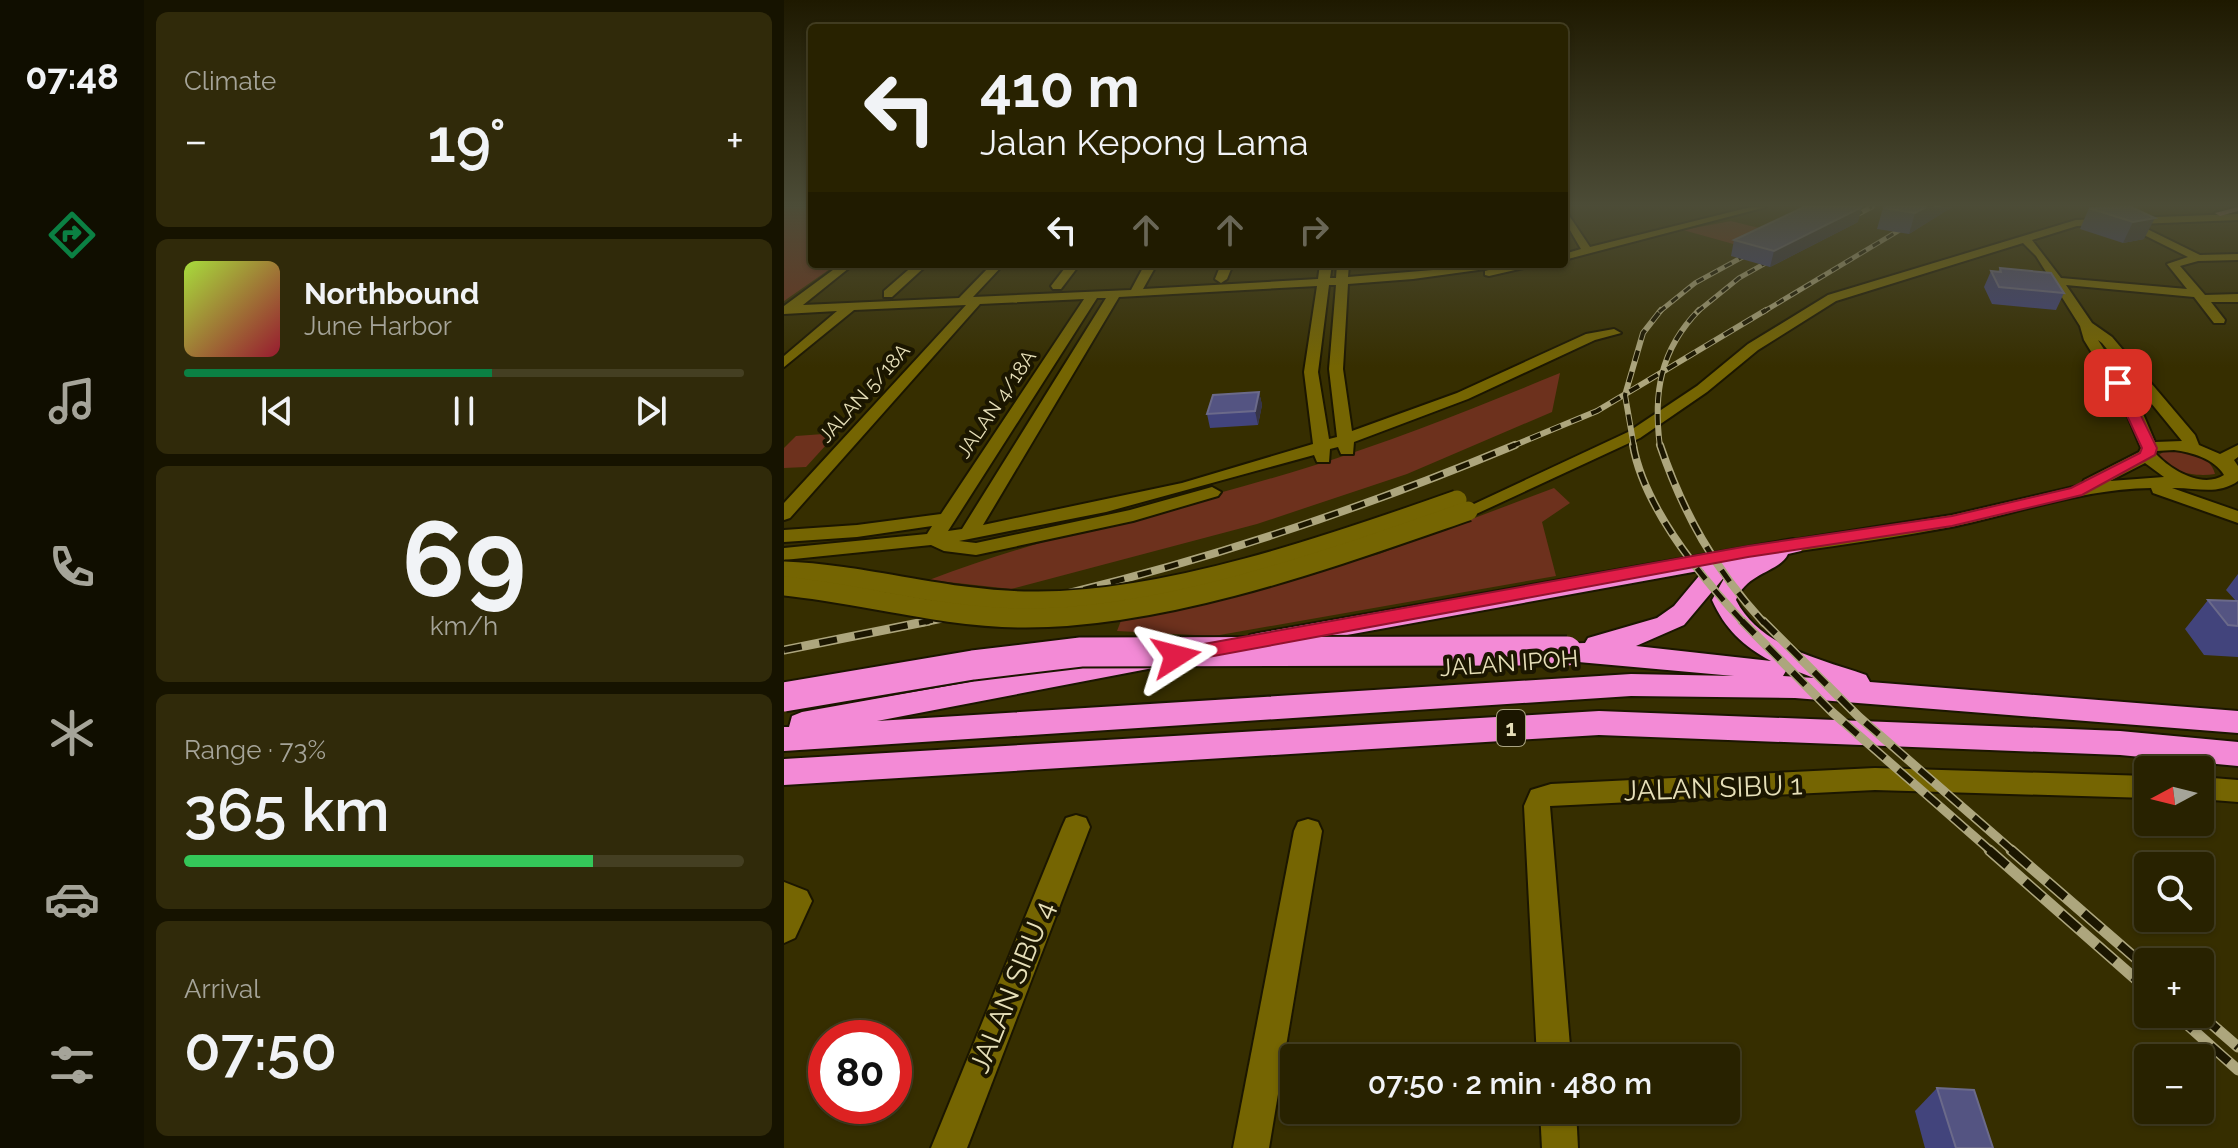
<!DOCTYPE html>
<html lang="en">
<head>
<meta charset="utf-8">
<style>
	body { margin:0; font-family:Raleway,sans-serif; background:#302a0a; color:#f1f3f6; height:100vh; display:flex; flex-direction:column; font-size:30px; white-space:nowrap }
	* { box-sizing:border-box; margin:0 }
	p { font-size:26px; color:#a5a499 }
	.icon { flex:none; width:44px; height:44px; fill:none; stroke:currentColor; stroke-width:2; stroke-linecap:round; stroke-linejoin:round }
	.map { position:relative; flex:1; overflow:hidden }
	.details { display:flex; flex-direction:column; gap:12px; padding:12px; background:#161300; width:640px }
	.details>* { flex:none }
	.hud { position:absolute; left:24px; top:24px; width:760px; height:244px; border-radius:8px; box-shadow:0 2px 6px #0004,0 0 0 2px #443f22; background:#282200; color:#f1f3f6; overflow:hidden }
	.needle { width:52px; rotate:263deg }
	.controls { position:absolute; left:1350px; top:756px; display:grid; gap:16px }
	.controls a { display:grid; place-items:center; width:80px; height:80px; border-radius:8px; background:#282200; box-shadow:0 2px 6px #0004,0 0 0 2px #443f22; font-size:40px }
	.speed { position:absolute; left:24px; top:1020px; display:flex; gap:16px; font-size:40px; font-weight:700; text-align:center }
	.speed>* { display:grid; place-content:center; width:104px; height:104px; border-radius:50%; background:#282200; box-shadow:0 2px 6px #0004,0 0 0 2px #443f22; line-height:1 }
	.speed .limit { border:12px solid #d22; background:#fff; color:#111 }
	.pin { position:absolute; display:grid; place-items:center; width:68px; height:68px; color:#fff; margin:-34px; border-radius:16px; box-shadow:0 4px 12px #0006 }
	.me { position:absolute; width:88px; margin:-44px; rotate:81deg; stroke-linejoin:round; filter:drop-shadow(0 0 6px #0008) }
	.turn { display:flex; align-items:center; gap:28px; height:168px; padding:0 40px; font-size:36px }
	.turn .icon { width:104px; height:104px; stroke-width:2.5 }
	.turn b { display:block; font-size:56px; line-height:68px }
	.lanes { display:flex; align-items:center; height:76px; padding:0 40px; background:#0003; justify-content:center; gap:40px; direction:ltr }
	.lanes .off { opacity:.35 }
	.big { font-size:60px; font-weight:600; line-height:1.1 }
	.details .widget { flex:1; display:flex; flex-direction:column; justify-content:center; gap:12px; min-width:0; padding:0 28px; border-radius:12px; background:#302a0a }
	.details .dial { align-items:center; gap:0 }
	.dial b { font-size:104px; line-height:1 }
	.song { display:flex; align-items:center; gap:24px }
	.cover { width:96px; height:96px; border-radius:12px; background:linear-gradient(135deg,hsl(80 70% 55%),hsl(350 70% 35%)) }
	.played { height:8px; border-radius:4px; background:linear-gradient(90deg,#0b8043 55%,#443f22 55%) }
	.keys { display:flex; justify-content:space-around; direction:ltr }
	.heat { display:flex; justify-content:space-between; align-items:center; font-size:44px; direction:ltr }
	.charge { height:12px; border-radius:6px; background:linear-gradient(90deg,#34c759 73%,#443f22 0) }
	.trip { position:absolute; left:496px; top:1044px; width:460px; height:80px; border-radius:8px; background:#282200; box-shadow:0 2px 6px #0004,0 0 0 2px #443f22; font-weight:600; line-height:80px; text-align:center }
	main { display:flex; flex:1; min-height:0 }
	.menu { display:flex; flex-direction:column; width:144px; justify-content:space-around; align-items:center; background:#100e00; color:#a5a499 }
	.menu .icon { width:56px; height:56px }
	.menu .active { color:#0b8043 }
	.menu b { font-size:36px; color:#f1f3f6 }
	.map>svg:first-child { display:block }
	.green { fill:#6d311d }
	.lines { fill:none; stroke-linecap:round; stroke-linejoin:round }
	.minor-casing { stroke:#1b1600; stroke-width:4 }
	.major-casing { stroke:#1b1600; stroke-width:4 }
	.highway-casing { stroke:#1b1600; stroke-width:4 }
	.minor { fill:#756502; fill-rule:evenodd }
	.major { fill:#c17b81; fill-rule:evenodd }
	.highway { fill:#f38ad6; fill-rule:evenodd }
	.rail-far4-casing { stroke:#ada67d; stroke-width:5 }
	.rail-far3-casing { stroke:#ada67d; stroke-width:6 }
	.rail-far2-casing { stroke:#ada67d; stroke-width:8 }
	.rail-far1-casing { stroke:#ada67d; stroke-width:9 }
	.rail-casing { stroke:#ada67d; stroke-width:11 }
	.rail-far4 { stroke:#1b1600; stroke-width:3; stroke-dasharray:8; stroke-linecap:butt }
	.rail-far3 { stroke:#1b1600; stroke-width:4; stroke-dasharray:11; stroke-linecap:butt }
	.rail-far2 { stroke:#1b1600; stroke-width:5; stroke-dasharray:14; stroke-linecap:butt }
	.rail-far1 { stroke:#1b1600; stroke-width:6; stroke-dasharray:18; stroke-linecap:butt }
	.rail { stroke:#1b1600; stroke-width:8; stroke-dasharray:24; stroke-linecap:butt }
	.minor-bridge-casing { stroke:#1b1600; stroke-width:23; stroke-linecap:butt }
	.highway-bridge-casing { stroke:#1b1600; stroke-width:33; stroke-linecap:butt }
	.minor-bridge { stroke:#756502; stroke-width:19 }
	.highway-bridge { stroke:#f38ad6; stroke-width:29 }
	.wall { fill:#42447c }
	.shaded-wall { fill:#363447 }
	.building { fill:#545482; stroke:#6b6a8a; stroke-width:2 }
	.route { fill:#e11d48; stroke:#92132f; stroke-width:2 }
	.labels { text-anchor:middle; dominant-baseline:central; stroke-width:8; stroke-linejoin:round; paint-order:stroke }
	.far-street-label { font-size:20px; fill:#e6dfb8; stroke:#1b1600 }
	.shield { fill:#1b1600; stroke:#a9a381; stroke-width:2 }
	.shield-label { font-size:22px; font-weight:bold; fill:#e6dfb8 }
	.street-label { font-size:24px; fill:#e6dfb8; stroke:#1b1600 }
	.near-street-label { font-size:28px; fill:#e6dfb8; stroke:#1b1600 }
</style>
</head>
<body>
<main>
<nav class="menu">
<b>07:48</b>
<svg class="icon active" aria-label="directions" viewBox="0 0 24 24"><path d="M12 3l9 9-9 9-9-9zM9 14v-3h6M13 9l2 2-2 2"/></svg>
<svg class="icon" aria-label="music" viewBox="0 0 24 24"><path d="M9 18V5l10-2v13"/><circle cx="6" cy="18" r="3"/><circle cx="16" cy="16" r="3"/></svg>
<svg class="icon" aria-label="phone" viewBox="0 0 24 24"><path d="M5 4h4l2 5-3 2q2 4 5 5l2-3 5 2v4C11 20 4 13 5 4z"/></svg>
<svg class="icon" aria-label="climate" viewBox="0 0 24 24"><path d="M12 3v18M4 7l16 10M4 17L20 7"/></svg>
<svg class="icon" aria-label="car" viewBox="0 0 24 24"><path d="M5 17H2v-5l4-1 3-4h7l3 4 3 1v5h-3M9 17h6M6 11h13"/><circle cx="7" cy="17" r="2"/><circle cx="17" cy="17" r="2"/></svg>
<svg class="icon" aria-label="filters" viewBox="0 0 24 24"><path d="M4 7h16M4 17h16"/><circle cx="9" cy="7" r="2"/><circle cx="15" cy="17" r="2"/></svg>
</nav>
<section class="details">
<div class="widget"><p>Climate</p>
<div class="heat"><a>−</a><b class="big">19°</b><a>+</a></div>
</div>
<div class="widget">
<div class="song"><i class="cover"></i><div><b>Northbound</b><p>June Harbor</p></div></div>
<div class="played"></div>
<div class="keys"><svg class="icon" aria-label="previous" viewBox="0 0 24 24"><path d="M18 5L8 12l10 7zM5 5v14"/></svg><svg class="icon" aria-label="pause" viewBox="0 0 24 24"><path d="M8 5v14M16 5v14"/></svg><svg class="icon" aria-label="next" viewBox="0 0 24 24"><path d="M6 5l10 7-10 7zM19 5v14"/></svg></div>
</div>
<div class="widget dial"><b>69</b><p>km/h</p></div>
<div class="widget"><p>Range · 73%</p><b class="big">365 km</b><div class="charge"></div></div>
<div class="widget"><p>Arrival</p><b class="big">07:50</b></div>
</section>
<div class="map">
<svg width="1454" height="1148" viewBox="0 0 1454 1148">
	<rect width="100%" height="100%" fill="#362e00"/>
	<g class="green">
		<polygon points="0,207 28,207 28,264 53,264 0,301"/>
		<polygon points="947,221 983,230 953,245 899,230"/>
		<path d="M776,373L768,412L623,474L473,524L227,589L145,580C269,533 399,506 525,467C611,440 693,407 776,373Z"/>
		<polygon points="53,433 22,467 0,468 0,448 12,436"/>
		<path d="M1383,449C1402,451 1426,454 1431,474C1411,477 1386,473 1375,455Z"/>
		<polygon points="770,488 786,503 758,522 772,576 430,636 333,631 338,618 417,602 595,554"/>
	</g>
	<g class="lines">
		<g class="minor-casing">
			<g id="minor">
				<polygon points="967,207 982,207 780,260 780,254 797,249 780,220 780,208 806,247"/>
				<path d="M1454,214V220L1353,224L1416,255L1454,254V260L1414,261L1396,266L1421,295L1454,294V302H1427L1441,320L1440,323H1430L1410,297L1282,285L1308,323L1328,337L1411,435L1415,445L1436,454L1454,445V457L1450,460L1454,466V481C1433,496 1411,487 1388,488L1454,511V523L1369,493L1367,488C1298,489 1234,513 1167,527C1115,537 1062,544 1009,552L1002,550L999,546L1009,540L1168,515L1298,485L1300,480L1355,452L1357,448L1338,402L1300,340L1296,326L1252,256L1239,243L1052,301L974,350L923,392L856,438L690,515H678L675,511L844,432L913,386L964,344L1044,295L1292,220ZM1338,224L1404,257L1383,264L1403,289L1277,278L1248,240L1293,226ZM1314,340L1318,343L1398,441L1371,442L1354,402ZM1390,450C1407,452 1431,459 1440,475C1418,489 1387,470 1372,454V451ZM1361,463L1380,477L1326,481Z"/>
				<path d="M57,264H70L19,305L175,298L208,264H220L189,297L347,290L361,264H373L359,289L534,279L536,264H548L546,278H552L553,264H565L564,277L722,264L716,267L757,264L705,276L701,275V271L716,267L629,279L564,284L559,369L568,431L673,393L802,334L830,329L837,333L811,340L684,399L570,442L569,454H557L554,447L546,449L545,462H533L530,455L322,512L175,541L192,543L346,510L428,487L437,492L434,496L349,521L192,555L160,551L147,545L0,560V548L143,534L148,526L73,537L0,542V530L73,525L157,514L300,299L196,304L6,518L0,520V503L182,305L70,310L0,367V356L53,311L0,314V306ZM545,285H552L545,369L553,437L545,439L534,372ZM533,286L520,372L529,444L398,483L199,525L335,297ZM313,298H322L178,529L164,531Z"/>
				<polygon points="131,264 144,264 108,297 100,297 100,291"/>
				<polygon points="284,264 296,264 277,289 269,289 267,286"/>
				<polygon points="437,264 449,264 443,279 437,283 431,279"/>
				<polygon points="1091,768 1364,776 1364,798 1091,790 766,806 787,1058 753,1058 740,806 747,790 767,784"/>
				<polygon points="1416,777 1454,780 1454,802 1416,799"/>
				<polygon points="292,815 302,818 306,827 183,1148 147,1148 278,827 282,818"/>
				<polygon points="524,819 534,822 538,831 485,1148 449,1148 510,831 514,822"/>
				<polygon points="0,882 23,891 28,901 11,938 0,943"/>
				<polygon points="756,1110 792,1110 794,1148 758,1148"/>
			</g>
		</g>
		<g class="major-casing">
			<polygon id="major" points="1454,207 1454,211 1436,216 1431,213"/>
		</g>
		<g class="highway-casing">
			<g id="highway">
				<path d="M1009,539L1021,546L1017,551L1004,554C996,572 963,572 952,600C976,647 1036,659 1082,675L1086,682L1454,711V733L1011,698L847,696L0,751V727H5L8,716L18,712L359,651L369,654L372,661L369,668L93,721L847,674L950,676L783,661L774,658L770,651L774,644L801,643L804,638L873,618L890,606L920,570L475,651L466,649L462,642L466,635L475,633ZM942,575L928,600C941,629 959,646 987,661L852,646L900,625ZM999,666L1030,678L999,676L1002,671Z"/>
				<polygon points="815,711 1336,731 1454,742 1454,766 1336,755 815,735 0,785 0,759"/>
			</g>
		</g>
		<use href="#minor" class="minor"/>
		<use href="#major" class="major"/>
		<use href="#highway" class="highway"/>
		<g class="rail-far4-casing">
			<g id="rail-far4">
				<polyline points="1057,223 1088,207"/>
				<polyline points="875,312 911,283 975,248"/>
				<polyline points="913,312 955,278 996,255"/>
				<polyline points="979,312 1154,207"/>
			</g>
		</g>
		<g class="rail-far3-casing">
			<g id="rail-far3">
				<polyline points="726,447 813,411 982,310"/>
				<polyline points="850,447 841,395 859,333 877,310"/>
				<path d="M876,447C869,393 876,350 915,310"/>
			</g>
		</g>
		<g class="rail-far2-casing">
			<g id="rail-far2">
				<path d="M849,445C860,508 917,577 960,623"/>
				<path d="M876,445C899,513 931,570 980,623"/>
				<path d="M135,623C185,613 236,605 285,593C437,556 587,505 731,445"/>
			</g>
		</g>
		<g class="rail-far1-casing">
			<g id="rail-far1">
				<polyline points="958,621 1048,712 1208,852"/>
				<polyline points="979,621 1075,717 1230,852"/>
				<polyline points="0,650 145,621"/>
			</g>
		</g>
		<g class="rail-casing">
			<g id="rail">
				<polyline points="1205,850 1364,990"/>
				<polyline points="1227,850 1364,969"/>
				<polyline points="1391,1014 1454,1070"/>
				<polyline points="1416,1014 1454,1047"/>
			</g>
		</g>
		<use href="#rail-far4" class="rail-far4"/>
		<use href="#rail-far3" class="rail-far3"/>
		<use href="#rail-far2" class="rail-far2"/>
		<use href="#rail-far1" class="rail-far1"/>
		<use href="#rail" class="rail"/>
		<g class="minor-bridge-casing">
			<g id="minor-bridge">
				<path d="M0,571C83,574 164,601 248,601C379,603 549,544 673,500"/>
				<path d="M0,586C79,594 156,617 235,618C379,620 548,558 684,511"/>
			</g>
		</g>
		<g class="highway-bridge-casing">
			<polyline id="highway-bridge" points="0,697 189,665 297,652 783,651"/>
		</g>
		<use href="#minor-bridge" class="minor-bridge"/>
		<use href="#highway-bridge" class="highway-bridge"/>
	</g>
	<g class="wall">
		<polygon points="1102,207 1168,207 1125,234 1093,229 1099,208"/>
		<polygon points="1347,207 1360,239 1339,243 1296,229 1305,208"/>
		<polygon points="1074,222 986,267 947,256 950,240"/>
		<polygon points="1216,268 1280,293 1272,310 1208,304 1200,287 1207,271 1214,272"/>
		<polygon points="475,392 478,405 474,425 426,428 423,414"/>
		<polygon points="1454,574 1454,657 1420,655 1401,629 1424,600 1452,601 1442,590"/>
		<polygon points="1153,1088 1209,1148 1141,1148 1131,1111"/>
	</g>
	<g class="shaded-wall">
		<polygon points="1078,207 1074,222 986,267 990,251"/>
		<polygon points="1142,207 1168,207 1125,234 1131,213"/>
		<polygon points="1371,218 1360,239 1339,243 1349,222"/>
		<polygon points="475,392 478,405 474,425 471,411"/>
	</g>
	<g class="building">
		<polygon points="1020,207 1078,207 990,251 950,240"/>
		<polygon points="1102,207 1142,207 1131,213 1099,208"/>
		<polygon points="1347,207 1371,218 1349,222 1305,208"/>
		<polygon points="1216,268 1267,273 1280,293 1215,287 1207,271 1217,272"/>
		<polygon points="475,392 471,411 423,414 429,395"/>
		<polygon points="1424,600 1454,601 1454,626 1444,625"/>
		<polygon points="1153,1088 1190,1090 1209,1148 1172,1148"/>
	</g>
	<linearGradient id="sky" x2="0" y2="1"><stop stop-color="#1e1900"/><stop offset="0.56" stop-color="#4c4c37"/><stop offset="1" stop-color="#4c4c37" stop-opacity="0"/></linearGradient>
	<rect width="1454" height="367" fill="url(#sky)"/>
	<polygon class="route" points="1334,379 1341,383 1373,448 1371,455 1298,495 1168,526 964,557 392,663 382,656 392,649 964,546 1168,516 1287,488 1356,453 1358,448 1328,383"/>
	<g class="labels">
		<g class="far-street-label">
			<text transform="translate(80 393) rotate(-48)">JALAN 5/18A</text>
			<text transform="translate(212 404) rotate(-56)">JALAN 4/18A</text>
		</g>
		<rect class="shield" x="713" y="710" width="28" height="36" rx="6"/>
		<g class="shield-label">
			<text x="727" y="728">1</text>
		</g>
		<g class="street-label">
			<text transform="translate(725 663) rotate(-4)">JALAN IPOH</text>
		</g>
		<g class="near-street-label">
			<text transform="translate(929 788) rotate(-2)">JALAN SIBU 1</text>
			<text transform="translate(228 987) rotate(-68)">JALAN SIBU 4</text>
		</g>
	</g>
</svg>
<div class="controls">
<a><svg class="needle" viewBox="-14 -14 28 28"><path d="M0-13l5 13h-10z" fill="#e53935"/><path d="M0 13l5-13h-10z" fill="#a5a499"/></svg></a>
<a><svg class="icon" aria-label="search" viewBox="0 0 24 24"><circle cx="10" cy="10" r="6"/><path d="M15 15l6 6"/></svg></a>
<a>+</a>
<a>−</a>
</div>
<div class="speed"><div class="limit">80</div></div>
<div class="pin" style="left:1334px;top:383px;background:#d93025"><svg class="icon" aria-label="arrive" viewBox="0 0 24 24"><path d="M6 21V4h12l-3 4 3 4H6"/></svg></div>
<svg class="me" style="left:392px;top:656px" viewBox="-20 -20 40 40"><path d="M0-17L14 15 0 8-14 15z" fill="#e11d48" stroke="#fff" stroke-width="4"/></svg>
<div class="trip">07:50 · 2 min · 480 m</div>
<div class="hud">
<div class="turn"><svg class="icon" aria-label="left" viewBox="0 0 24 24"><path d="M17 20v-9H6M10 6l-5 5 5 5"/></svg><div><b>410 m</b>Jalan Kepong Lama</div></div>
<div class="lanes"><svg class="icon" aria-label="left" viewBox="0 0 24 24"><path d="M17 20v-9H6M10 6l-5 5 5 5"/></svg><svg class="icon off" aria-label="ahead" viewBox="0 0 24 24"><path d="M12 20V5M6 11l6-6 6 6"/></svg><svg class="icon off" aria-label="ahead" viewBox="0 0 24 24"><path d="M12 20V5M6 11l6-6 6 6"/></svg><svg class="icon off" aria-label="right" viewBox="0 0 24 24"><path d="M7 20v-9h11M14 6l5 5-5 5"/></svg></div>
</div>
</div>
</main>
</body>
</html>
